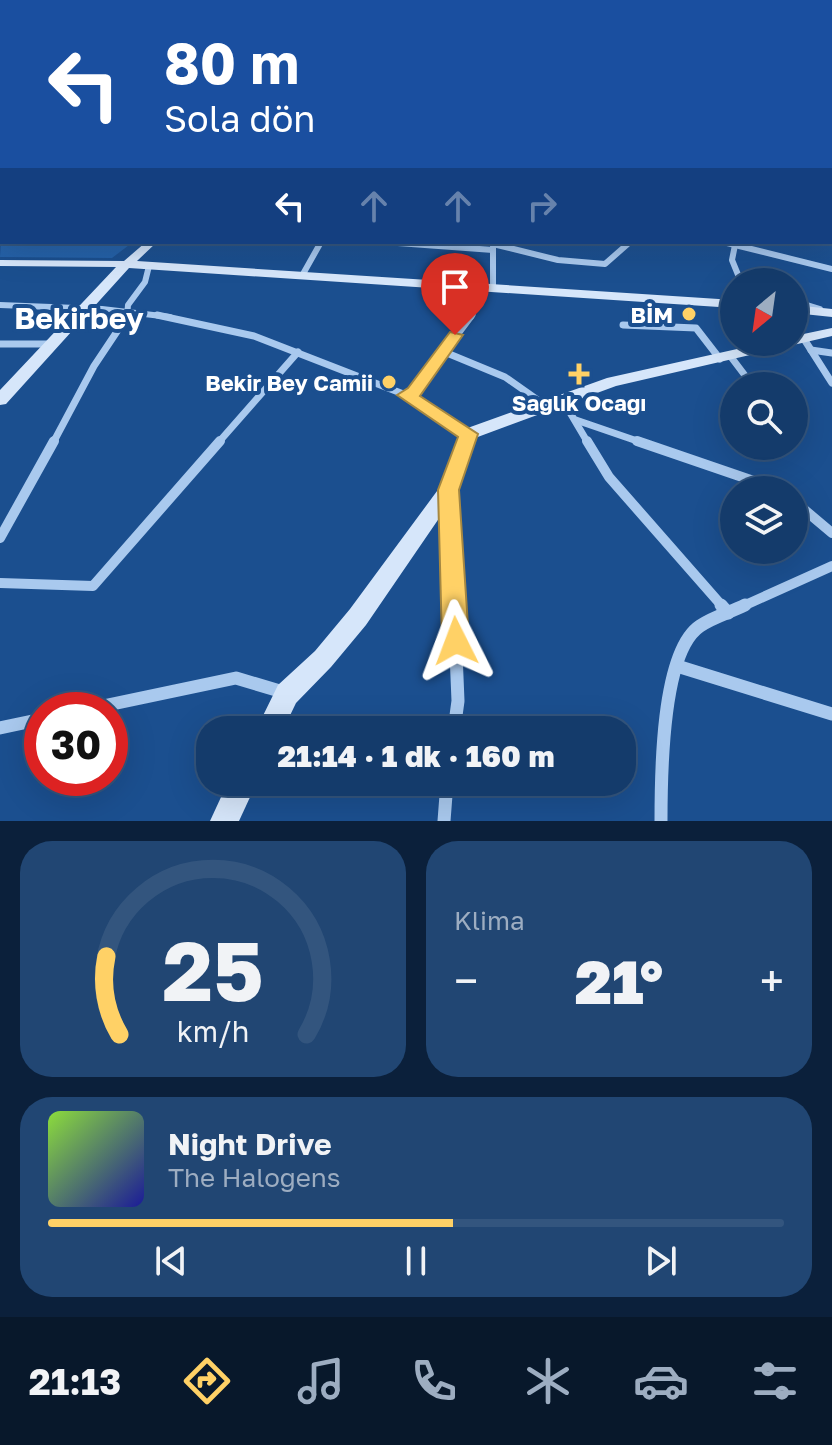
<!DOCTYPE html>
<html lang="tr">
<head>
<meta charset="utf-8">
<style>
	body { margin:0; font-family:"Golos Text",sans-serif; background:#214673; color:#f1f3f6; height:100vh; display:flex; flex-direction:column; font-size:30px; white-space:nowrap }
	* { box-sizing:border-box; margin:0 }
	p { font-size:26px; color:#9dadc1 }
	.icon { flex:none; width:44px; height:44px; fill:none; stroke:currentColor; stroke-width:2; stroke-linecap:round; stroke-linejoin:round }
	.map { position:relative; height:821px; overflow:hidden }
	.details { display:flex; flex-direction:column; gap:20px; padding:20px; background:#0b203b; flex:1 }
	.details>* { flex:none }
	.banner { position:absolute; left:0px; top:0px; width:832px; height:244px; box-shadow:0 8px 32px #0002,0 0 0 2px #33557e; background:#1a4fa0; color:#fff; overflow:hidden }
	.needle { width:52px; rotate:209deg }
	.tools { position:absolute; left:720px; top:268px; display:grid; gap:16px }
	.tools a { display:grid; place-items:center; width:88px; height:88px; border-radius:50%; background:#143b6b; box-shadow:0 8px 32px #0002,0 0 0 2px #33557e; font-size:40px }
	.speed { position:absolute; left:24px; top:692px; display:flex; gap:16px; font-size:40px; font-weight:700; text-align:center }
	.speed>* { display:grid; place-content:center; width:104px; height:104px; border-radius:50%; background:#143b6b; box-shadow:0 8px 32px #0002,0 0 0 2px #33557e; line-height:1 }
	.speed .limit { border:12px solid #d22; background:#fff; color:#111 }
	.pin { position:absolute; display:grid; place-items:center; width:68px; height:68px; color:#fff; margin:-82px -34px; border-radius:50% 50% 50% 0; rotate:-45deg; box-shadow:0 0 8px #0007 }
	.pin .icon { rotate:45deg }
	.me { position:absolute; width:88px; margin:-44px; rotate:357deg; stroke-linejoin:round; filter:drop-shadow(0 0 6px #0008) }
	.turn { display:flex; align-items:center; gap:28px; height:168px; padding:0 32px; font-size:36px }
	.turn .icon { width:104px; height:104px; stroke-width:2.5 }
	.turn b { display:block; font-size:56px; line-height:68px }
	.lanes { display:flex; align-items:center; height:76px; padding:0 32px; background:#0003; justify-content:center; gap:40px; direction:ltr }
	.lanes .off { opacity:.35 }
	.big { font-size:60px; font-weight:800; line-height:1.1 }
	.details .tile { flex:1; display:flex; flex-direction:column; justify-content:center; gap:12px; min-width:0; padding:0 28px; border-radius:32px; background:#214673 }
	.details .dial { align-items:center; gap:0 }
	.dial svg { height:208px; overflow:visible; fill:none; stroke:#33557e; stroke-width:7; stroke-linecap:round; text-anchor:middle }
	.dial text { fill:#f1f3f6; stroke:none }
	.song { display:flex; align-items:center; gap:24px }
	.cover { width:96px; height:96px; border-radius:12px; background:linear-gradient(135deg,hsl(90 70% 55%),hsl(240 70% 35%)) }
	.played { height:8px; border-radius:4px; background:linear-gradient(90deg,#ffd166 55%,#33557e 55%) }
	.keys { display:flex; justify-content:space-around; direction:ltr }
	.heat { display:flex; justify-content:space-between; align-items:center; font-size:44px; direction:ltr }
	.details .tiles { flex:1; display:grid; gap:20px; grid-template-columns:1fr 1fr }
	.tile:last-child { grid-column:span 2 }
	.trip { position:absolute; left:196px; top:716px; width:440px; height:80px; border-radius:32px; background:#143b6b; box-shadow:0 8px 32px #0002,0 0 0 2px #33557e; font-weight:800; line-height:80px; text-align:center }
	.tab-bar { display:flex; height:128px; justify-content:space-around; align-items:center; background:#08182b; color:#9dadc1 }
	.tab-bar .icon { width:56px; height:56px }
	.tab-bar .active { color:#ffd166 }
	.tab-bar b { font-size:36px; color:#f1f3f6 }
	.map>svg:first-child { display:block }
	.green { fill:#2461a8 }
	.lines { fill:none; stroke-linecap:round; stroke-linejoin:round }
	.street-far3 { stroke:#a9c9ee; stroke-width:6 }
	.street-far2 { stroke:#a9c9ee; stroke-width:7 }
	.street-far1 { stroke:#a9c9ee; stroke-width:10 }
	.street { stroke:#a9c9ee; stroke-width:13 }
	.secondary { fill:#d6e6fa; fill-rule:evenodd }
	.primary { fill:#f0f6ff; fill-rule:evenodd }
	.route { fill:#ffd166; stroke:#a68842; stroke-width:2 }
	.poi-dot { fill:#ffd166; stroke:#1b4f8f; stroke-width:3 }
	.labels { text-anchor:middle; dominant-baseline:central; stroke-width:8; stroke-linejoin:round; paint-order:stroke }
	.poi-label { font-size:22px; font-weight:bold; fill:#fff; stroke:#1b4f8f; text-anchor:end }
	.district-label { font-size:30px; font-weight:bold; fill:#fff; stroke:#1b4f8f }
</style>
</head>
<body>
<div class="map">
<svg width="832" height="821" viewBox="0 0 832 821">
	<rect width="100%" height="100%" fill="#1b4f8f"/>
	<polygon class="green" points="2,229 2,242 133,242 112,258 0,257"/>
	<g class="lines">
		<g class="street-far3">
			<polyline points="384,242 493,250"/>
			<polyline points="723,242 832,269"/>
			<polyline points="493,244 558,260 605,264 630,242"/>
			<polyline points="735,245 732,260 741,282"/>
			<polyline points="493,247 493,286"/>
			<polyline points="303,274 321,242"/>
			<polyline points="794,301 820,309"/>
			<polyline points="0,305 102,309 170,317"/>
			<polyline points="127,317 128,305 145,282 149,266"/>
			<polyline points="471,317 485,286"/>
		</g>
		<g class="street-far2">
			<polyline points="157,315 254,336 406,395 414,392 472,315"/>
			<polyline points="623,325 696,328 720,359"/>
			<polyline points="804,339 832,383"/>
			<polyline points="0,344 51,344"/>
			<polyline points="811,350 832,353"/>
			<polyline points="442,351 505,377 545,405"/>
			<polyline points="731,357 753,386"/>
			<polyline points="406,395 468,434"/>
			<polyline points="562,399 588,443"/>
			<polyline points="576,420 643,443"/>
			<polyline points="53,443 94,366 128,315"/>
			<polyline points="218,443 298,352"/>
		</g>
		<g class="street-far1">
			<polyline points="587,441 609,477 723,607"/>
			<polyline points="637,441 780,490"/>
			<polyline points="449,495 454,607"/>
			<polyline points="794,501 832,533"/>
			<polyline points="0,538 54,441"/>
			<polyline points="0,583 93,586 220,441"/>
			<polyline points="741,607 832,566"/>
		</g>
		<g class="street">
			<polyline points="454,605 458,701 454,730"/>
			<polyline points="721,605 728,613"/>
			<polyline points="677,666 832,714"/>
			<polyline points="84,710 236,678 283,692"/>
			<polyline points="0,728 42,719"/>
			<polyline points="444,821 447,782"/>
			<path d="M661,821C661,777 661,652 700,626C713,617 731,612 745,605"/>
		</g>
		<g class="secondary">
			<polygon points="146,242 157,242 137,261 734,300 734,308 129,268 6,404 0,405 0,390 116,267 0,266 0,260 124,261"/>
			<polygon points="794,305 832,309 832,317 794,313"/>
			<polygon points="832,328 832,336 616,386 475,438 455,495 366,625 331,667 296,703 283,730 256,730 278,685 315,651 350,609 440,487 462,430 607,378 769,342 794,342 794,336"/>
			<polygon points="228,782 257,782 239,821 210,821"/>
		</g>
		<polygon class="primary" points="2,222 2,230 0,231 0,223"/>
	</g>
	<linearGradient id="sky" x2="0" y2="1"><stop stop-color="#0f2b4f"/><stop offset="0.56" stop-color="#39639b"/><stop offset="1" stop-color="#39639b" stop-opacity="0"/></linearGradient>
	<rect width="832" height="259" fill="url(#sky)"/>
	<polygon class="route" points="450,332 463,335 420,396 478,434 459,490 469,641 465,650 456,654 446,650 442,641 438,490 458,437 397,395 408,388"/>
	<g class="poi-dot">
		<circle cx="689" cy="314" r="8"/>
		<path d="M575 362h8v8h8v8h-8v8h-8v-8h-8v-8h8z"/>
		<circle cx="389" cy="382" r="8"/>
	</g>
	<g class="labels">
		<g class="poi-label">
			<text x="673" y="314">BİM</text>
			<text x="373" y="382">Bekir Bey Camii</text>
			<text x="579" y="402" text-anchor="middle">Saglık Ocagı</text>
		</g>
		<g class="district-label">
			<text x="79" y="318">Bekirbey</text>
		</g>
	</g>
</svg>
<div class="tools">
<a><svg class="needle" viewBox="-14 -14 28 28"><path d="M0-13l5 13h-10z" fill="#e53935"/><path d="M0 13l5-13h-10z" fill="#9dadc1"/></svg></a>
<a><svg class="icon" aria-label="search" viewBox="0 0 24 24"><circle cx="10" cy="10" r="6"/><path d="M15 15l6 6"/></svg></a>
<a><svg class="icon" aria-label="layers" viewBox="0 0 24 24"><path d="M12 4l9 5-9 5-9-5zM3 14l9 5 9-5"/></svg></a>
</div>
<div class="speed"><div class="limit">30</div></div>
<div class="pin" style="left:455px;top:335px;background:#d93025"><svg class="icon" aria-label="arrive" viewBox="0 0 24 24"><path d="M6 21V4h12l-3 4 3 4H6"/></svg></div>
<svg class="me" style="left:456px;top:641px" viewBox="-20 -20 40 40"><path d="M0-17L14 15 0 8-14 15z" fill="#ffd166" stroke="#fff" stroke-width="4"/></svg>
<div class="trip">21:14 · 1 dk · 160 m</div>
<div class="banner">
<div class="turn"><svg class="icon" aria-label="left" viewBox="0 0 24 24"><path d="M17 20v-9H6M10 6l-5 5 5 5"/></svg><div><b>80 m</b>Sola dön</div></div>
<div class="lanes"><svg class="icon" aria-label="left" viewBox="0 0 24 24"><path d="M17 20v-9H6M10 6l-5 5 5 5"/></svg><svg class="icon off" aria-label="ahead" viewBox="0 0 24 24"><path d="M12 20V5M6 11l6-6 6 6"/></svg><svg class="icon off" aria-label="ahead" viewBox="0 0 24 24"><path d="M12 20V5M6 11l6-6 6 6"/></svg><svg class="icon off" aria-label="right" viewBox="0 0 24 24"><path d="M7 20v-9h11M14 6l5 5-5 5"/></svg></div>
</div>
</div>
<section class="details">
<div class="tiles">
<div class="tile dial"><svg viewBox="0 0 100 80">
<path d="M14 69A42 42 0 1 1 86 69"/>
<path d="M14 69A42 42 0 0 1 9 39" stroke="#ffd166"/>
<text x="50" y="56" font-size="32" font-weight="700">25</text>
<text x="50" y="72" font-size="11">km/h</text>
</svg></div>
<div class="tile"><p>Klima</p>
<div class="heat"><a>−</a><b class="big">21°</b><a>+</a></div>
</div>
<div class="tile">
<div class="song"><i class="cover"></i><div><b>Night Drive</b><p>The Halogens</p></div></div>
<div class="played"></div>
<div class="keys"><svg class="icon" aria-label="previous" viewBox="0 0 24 24"><path d="M18 5L8 12l10 7zM5 5v14"/></svg><svg class="icon" aria-label="pause" viewBox="0 0 24 24"><path d="M8 5v14M16 5v14"/></svg><svg class="icon" aria-label="next" viewBox="0 0 24 24"><path d="M6 5l10 7-10 7zM19 5v14"/></svg></div>
</div>
</div>
</section>
<nav class="tab-bar">
<b>21:13</b>
<svg class="icon active" aria-label="directions" viewBox="0 0 24 24"><path d="M12 3l9 9-9 9-9-9zM9 14v-3h6M13 9l2 2-2 2"/></svg>
<svg class="icon" aria-label="music" viewBox="0 0 24 24"><path d="M9 18V5l10-2v13"/><circle cx="6" cy="18" r="3"/><circle cx="16" cy="16" r="3"/></svg>
<svg class="icon" aria-label="phone" viewBox="0 0 24 24"><path d="M5 4h4l2 5-3 2q2 4 5 5l2-3 5 2v4C11 20 4 13 5 4z"/></svg>
<svg class="icon" aria-label="climate" viewBox="0 0 24 24"><path d="M12 3v18M4 7l16 10M4 17L20 7"/></svg>
<svg class="icon" aria-label="car" viewBox="0 0 24 24"><path d="M5 17H2v-5l4-1 3-4h7l3 4 3 1v5h-3M9 17h6M6 11h13"/><circle cx="7" cy="17" r="2"/><circle cx="17" cy="17" r="2"/></svg>
<svg class="icon" aria-label="filters" viewBox="0 0 24 24"><path d="M4 7h16M4 17h16"/><circle cx="9" cy="7" r="2"/><circle cx="15" cy="17" r="2"/></svg>
</nav>
</body>
</html>
